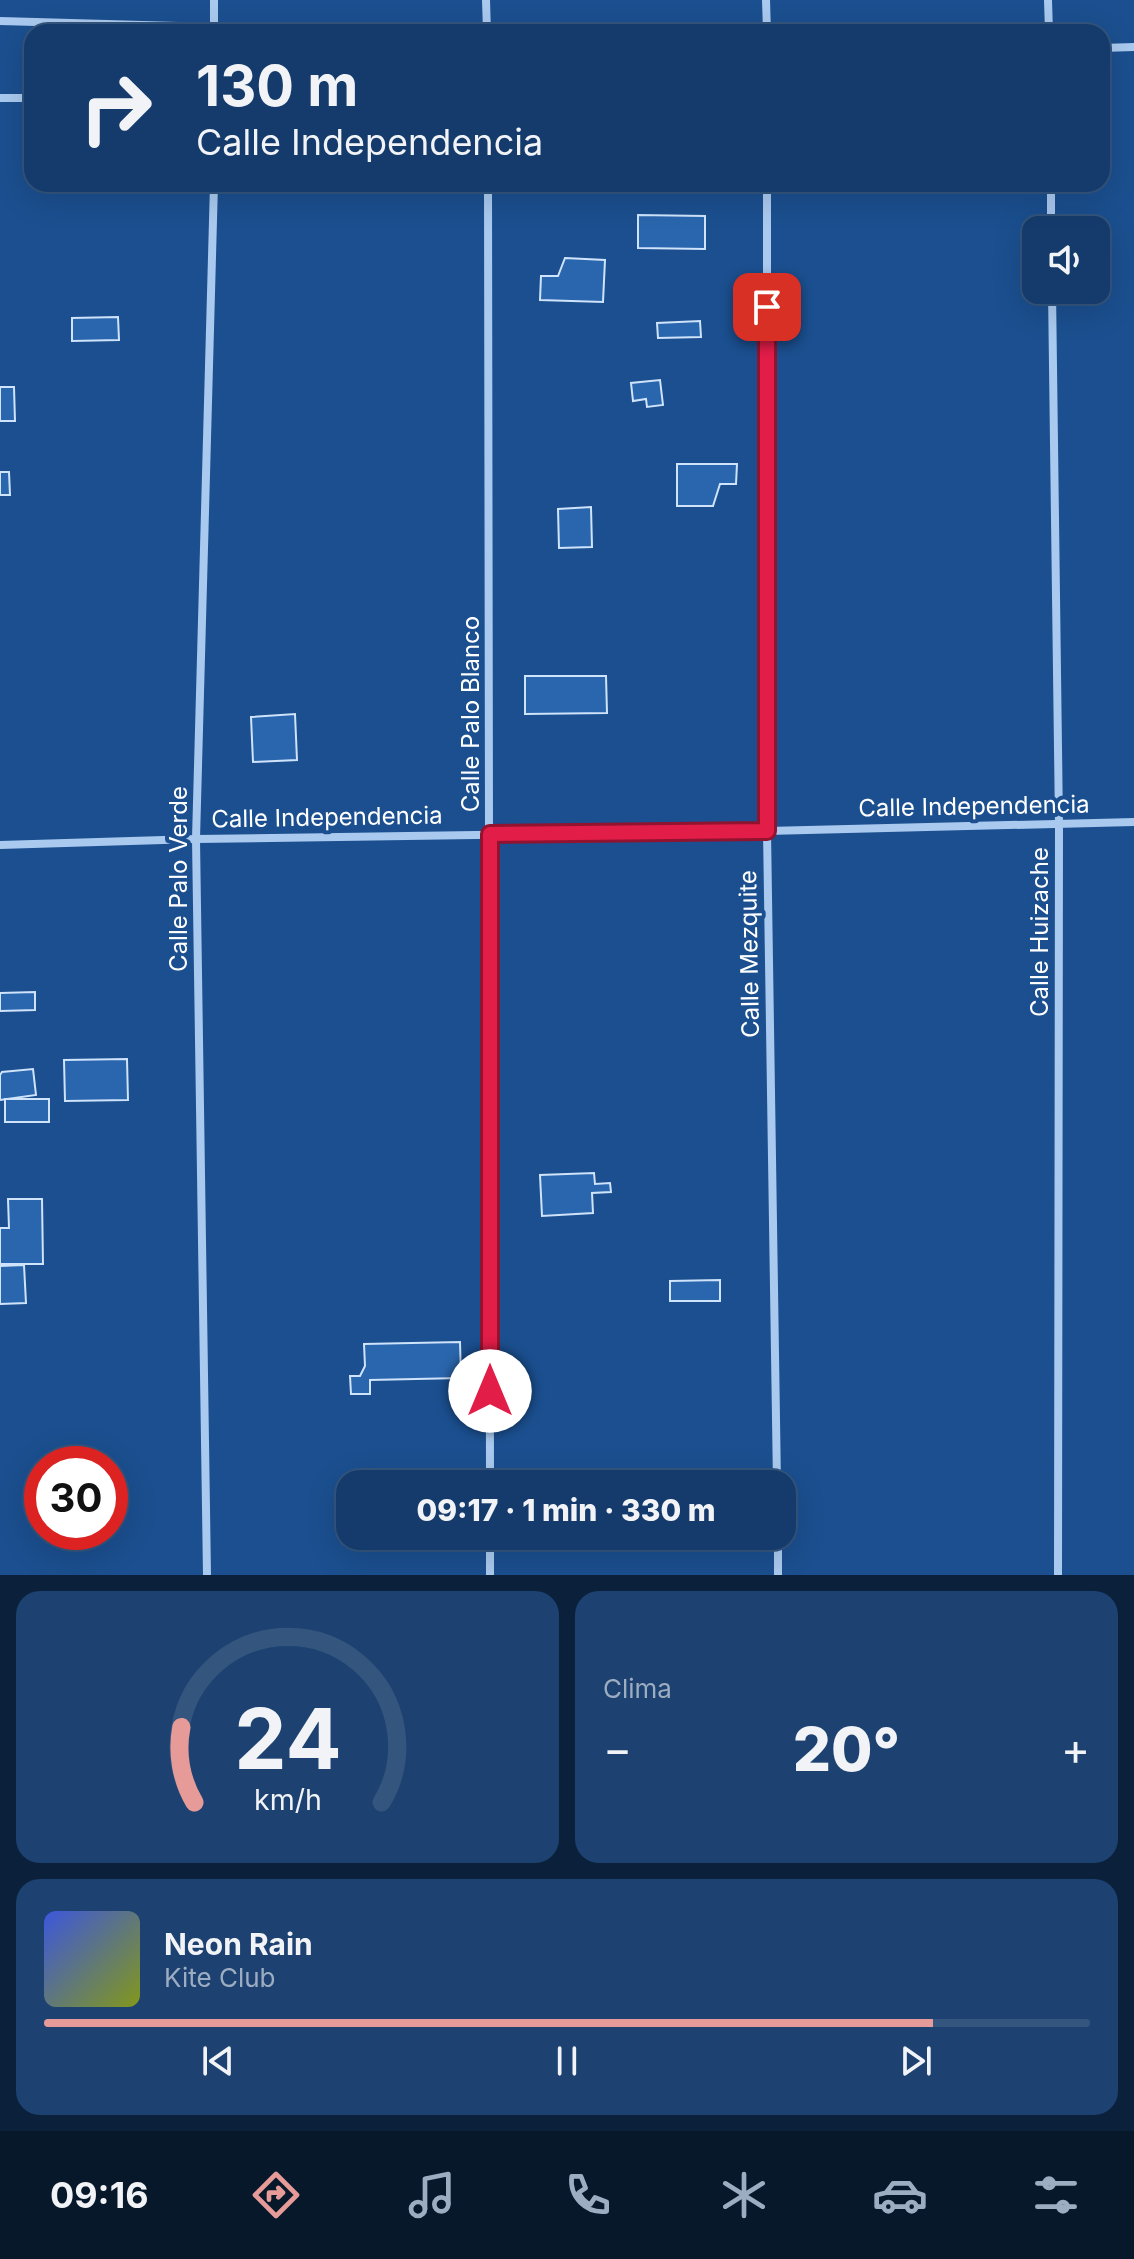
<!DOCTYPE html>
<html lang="es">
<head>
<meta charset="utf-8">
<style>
	body { margin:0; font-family:Inter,sans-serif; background:#1d4271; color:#f1f3f6; height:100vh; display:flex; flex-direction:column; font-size:30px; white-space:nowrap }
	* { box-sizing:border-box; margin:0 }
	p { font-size:26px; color:#9dadc1 }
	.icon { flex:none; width:44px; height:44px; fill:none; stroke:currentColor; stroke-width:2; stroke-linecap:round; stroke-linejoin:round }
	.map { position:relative; height:1575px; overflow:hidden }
	.drawer { display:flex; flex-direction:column; gap:16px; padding:16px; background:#0b203b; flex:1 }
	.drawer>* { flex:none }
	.top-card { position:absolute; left:24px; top:24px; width:1086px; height:168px; border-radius:24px; box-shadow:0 8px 32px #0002,0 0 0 2px #33557e; background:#143b6b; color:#f1f3f6; overflow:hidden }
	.tools { position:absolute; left:1022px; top:216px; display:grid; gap:16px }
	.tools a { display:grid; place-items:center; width:88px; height:88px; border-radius:16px; background:#143b6b; box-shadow:0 8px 32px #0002,0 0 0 2px #33557e; font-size:40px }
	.speed { position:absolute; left:24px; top:1446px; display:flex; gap:16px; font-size:40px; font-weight:700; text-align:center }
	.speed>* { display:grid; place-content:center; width:104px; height:104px; border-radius:50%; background:#143b6b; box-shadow:0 8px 32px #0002,0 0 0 2px #33557e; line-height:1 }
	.speed .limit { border:12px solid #d22; background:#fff; color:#111 }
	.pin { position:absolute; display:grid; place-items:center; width:68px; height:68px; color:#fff; margin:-34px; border-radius:16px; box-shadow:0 4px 12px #0006 }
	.me { position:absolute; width:88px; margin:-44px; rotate:0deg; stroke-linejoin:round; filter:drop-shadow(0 0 6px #0008) }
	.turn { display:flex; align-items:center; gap:28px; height:168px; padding:0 40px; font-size:36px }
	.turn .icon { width:104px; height:104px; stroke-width:2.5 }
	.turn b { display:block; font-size:56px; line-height:68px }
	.big { font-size:60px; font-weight:800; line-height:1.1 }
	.drawer .widget { flex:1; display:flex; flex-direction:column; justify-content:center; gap:12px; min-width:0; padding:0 28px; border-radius:24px; background:#1d4271 }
	.drawer .dial { align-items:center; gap:0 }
	.dial svg { height:208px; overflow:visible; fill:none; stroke:#33557e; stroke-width:7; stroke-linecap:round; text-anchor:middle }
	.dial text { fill:#f1f3f6; stroke:none }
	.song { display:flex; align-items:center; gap:24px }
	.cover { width:96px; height:96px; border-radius:12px; background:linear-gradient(135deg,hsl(230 70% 55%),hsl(70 70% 35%)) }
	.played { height:8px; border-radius:4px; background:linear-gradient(90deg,#e69b98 85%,#33557e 85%) }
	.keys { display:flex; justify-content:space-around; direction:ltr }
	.heat { display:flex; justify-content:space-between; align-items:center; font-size:44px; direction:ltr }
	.drawer .tiles { flex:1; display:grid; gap:16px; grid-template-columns:1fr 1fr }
	.widget:last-child { grid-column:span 2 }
	.trip { position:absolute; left:336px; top:1470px; width:460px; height:80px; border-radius:24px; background:#143b6b; box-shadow:0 8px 32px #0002,0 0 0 2px #33557e; font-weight:800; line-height:80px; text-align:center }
	.menu { display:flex; height:128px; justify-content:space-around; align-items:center; background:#08182b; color:#9dadc1 }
	.menu .icon { width:56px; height:56px }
	.menu .active { color:#e69b98 }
	.menu b { font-size:36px; color:#f1f3f6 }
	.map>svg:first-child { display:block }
	.building { fill:#2a66ad; stroke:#cfe3fa; stroke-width:2 }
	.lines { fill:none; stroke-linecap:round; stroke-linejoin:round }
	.street { stroke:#a9c9ee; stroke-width:8 }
	.route-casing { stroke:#92132f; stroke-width:20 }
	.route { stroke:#e11d48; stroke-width:14 }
	.labels { text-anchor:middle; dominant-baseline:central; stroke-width:8; stroke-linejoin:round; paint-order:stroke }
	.street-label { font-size:24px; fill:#fff; stroke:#1b4f8f }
</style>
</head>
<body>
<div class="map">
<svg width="1134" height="1575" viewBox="0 0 1134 1575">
	<rect width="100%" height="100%" fill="#1b4f8f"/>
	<g class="building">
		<polygon points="638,215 705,216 705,249 638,248"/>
		<polygon points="565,258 605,260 603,302 540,300 541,276 558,276"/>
		<polygon points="118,317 119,340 72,341 72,318"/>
		<polygon points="700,321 701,337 658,338 657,323"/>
		<polygon points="660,380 663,405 647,407 646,399 633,401 631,383"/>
		<polygon points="0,387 14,387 15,421 0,421"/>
		<polygon points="677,464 737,464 736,484 720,484 713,506 677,506"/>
		<polygon points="0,472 9,472 10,495 0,495"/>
		<polygon points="591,507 592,547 559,548 558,509"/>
		<polygon points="525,676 606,676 607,713 525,714"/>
		<polygon points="295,714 297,760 253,762 251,717"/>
		<polygon points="35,992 35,1010 0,1011 0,993"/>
		<polygon points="127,1059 128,1100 65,1101 64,1060"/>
		<polygon points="33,1069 36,1095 0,1100 0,1075 2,1072"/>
		<rect x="5" y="1099" width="44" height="23"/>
		<polygon points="594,1173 595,1184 610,1183 611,1192 592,1193 593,1213 542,1216 540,1175"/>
		<polygon points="8,1199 42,1199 43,1264 0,1264 0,1228 9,1228"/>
		<polygon points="24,1265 26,1303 0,1304 0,1266"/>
		<polygon points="720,1280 720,1301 670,1301 670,1281"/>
		<polygon points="460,1342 461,1378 370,1380 370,1394 351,1394 350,1376 360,1376 365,1366 364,1344"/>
	</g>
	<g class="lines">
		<g class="street">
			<polyline points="214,0 214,31"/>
			<polyline points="486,0 487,32"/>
			<polyline points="766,0 767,32"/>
			<polyline points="1048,0 1049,32"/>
			<polyline points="0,21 214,27 249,32"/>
			<polyline points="1102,48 1134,47"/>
			<polyline points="0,98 32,98"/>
			<polyline points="488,184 490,1484"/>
			<polyline points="767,184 767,831 777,1484"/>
			<polyline points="1051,184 1051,230"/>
			<polyline points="1052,290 1059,824 1058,1575"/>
			<polyline points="0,845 196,839 767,831 1134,822"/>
			<polyline points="490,1536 490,1575"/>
			<polyline points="778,1536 778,1575"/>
			<polyline points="207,1575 196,839 214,184"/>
		</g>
	</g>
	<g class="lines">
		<g class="route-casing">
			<polyline id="route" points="490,1391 490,834 767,831 767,307"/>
		</g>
		<use href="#route" class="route"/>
	</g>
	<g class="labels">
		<g class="street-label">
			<text transform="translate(470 714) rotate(-90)">Calle Palo Blanco</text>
			<text transform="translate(974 806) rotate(-1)">Calle Independencia</text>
			<text transform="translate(327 817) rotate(-1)">Calle Independencia</text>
			<text transform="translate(178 879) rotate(-90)">Calle Palo Verde</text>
			<text transform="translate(1039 932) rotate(-90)">Calle Huizache</text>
			<text transform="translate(749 954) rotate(-91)">Calle Mezquite</text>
		</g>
	</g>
</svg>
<div class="tools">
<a><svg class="icon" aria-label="sound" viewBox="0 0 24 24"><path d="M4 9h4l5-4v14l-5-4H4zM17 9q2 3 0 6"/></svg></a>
</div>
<div class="speed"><div class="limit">30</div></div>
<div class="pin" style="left:767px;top:307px;background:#d93025"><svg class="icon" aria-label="arrive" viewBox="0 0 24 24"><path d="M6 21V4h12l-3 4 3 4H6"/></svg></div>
<svg class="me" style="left:490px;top:1391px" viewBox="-20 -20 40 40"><circle r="19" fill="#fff"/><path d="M0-13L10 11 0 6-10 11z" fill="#e11d48"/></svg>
<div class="trip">09:17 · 1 min · 330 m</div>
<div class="top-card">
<div class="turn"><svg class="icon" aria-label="right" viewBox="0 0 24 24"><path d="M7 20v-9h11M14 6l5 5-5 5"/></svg><div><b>130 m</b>Calle Independencia</div></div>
</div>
</div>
<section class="drawer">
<div class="tiles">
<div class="widget dial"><svg viewBox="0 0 100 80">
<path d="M14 69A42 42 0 1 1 86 69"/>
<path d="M14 69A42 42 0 0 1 9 40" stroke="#e69b98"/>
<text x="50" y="56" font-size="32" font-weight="700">24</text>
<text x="50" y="72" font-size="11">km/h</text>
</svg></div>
<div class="widget"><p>Clima</p>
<div class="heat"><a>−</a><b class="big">20°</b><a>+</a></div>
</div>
<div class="widget">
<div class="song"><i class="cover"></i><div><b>Neon Rain</b><p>Kite Club</p></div></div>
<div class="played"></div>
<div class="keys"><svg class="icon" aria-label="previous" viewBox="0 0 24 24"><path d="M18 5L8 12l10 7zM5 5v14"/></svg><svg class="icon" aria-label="pause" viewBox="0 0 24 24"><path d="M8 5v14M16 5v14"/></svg><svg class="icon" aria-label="next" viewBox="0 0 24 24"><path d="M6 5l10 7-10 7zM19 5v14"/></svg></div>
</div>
</div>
</section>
<nav class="menu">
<b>09:16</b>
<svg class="icon active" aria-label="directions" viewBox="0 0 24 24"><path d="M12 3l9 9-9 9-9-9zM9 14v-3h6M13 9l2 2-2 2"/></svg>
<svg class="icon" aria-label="music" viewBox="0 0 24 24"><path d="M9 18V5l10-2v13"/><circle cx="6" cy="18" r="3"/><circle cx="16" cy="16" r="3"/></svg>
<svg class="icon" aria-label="phone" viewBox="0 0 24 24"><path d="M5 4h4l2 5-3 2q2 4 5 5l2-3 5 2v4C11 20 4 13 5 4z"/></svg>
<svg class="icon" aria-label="climate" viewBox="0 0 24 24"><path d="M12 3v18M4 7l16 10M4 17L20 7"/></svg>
<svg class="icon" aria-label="car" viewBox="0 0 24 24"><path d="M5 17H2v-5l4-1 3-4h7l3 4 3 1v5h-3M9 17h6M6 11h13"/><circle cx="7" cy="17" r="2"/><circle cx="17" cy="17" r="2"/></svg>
<svg class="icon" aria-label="filters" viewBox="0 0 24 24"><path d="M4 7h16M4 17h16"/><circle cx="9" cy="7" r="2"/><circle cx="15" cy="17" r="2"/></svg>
</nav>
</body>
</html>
